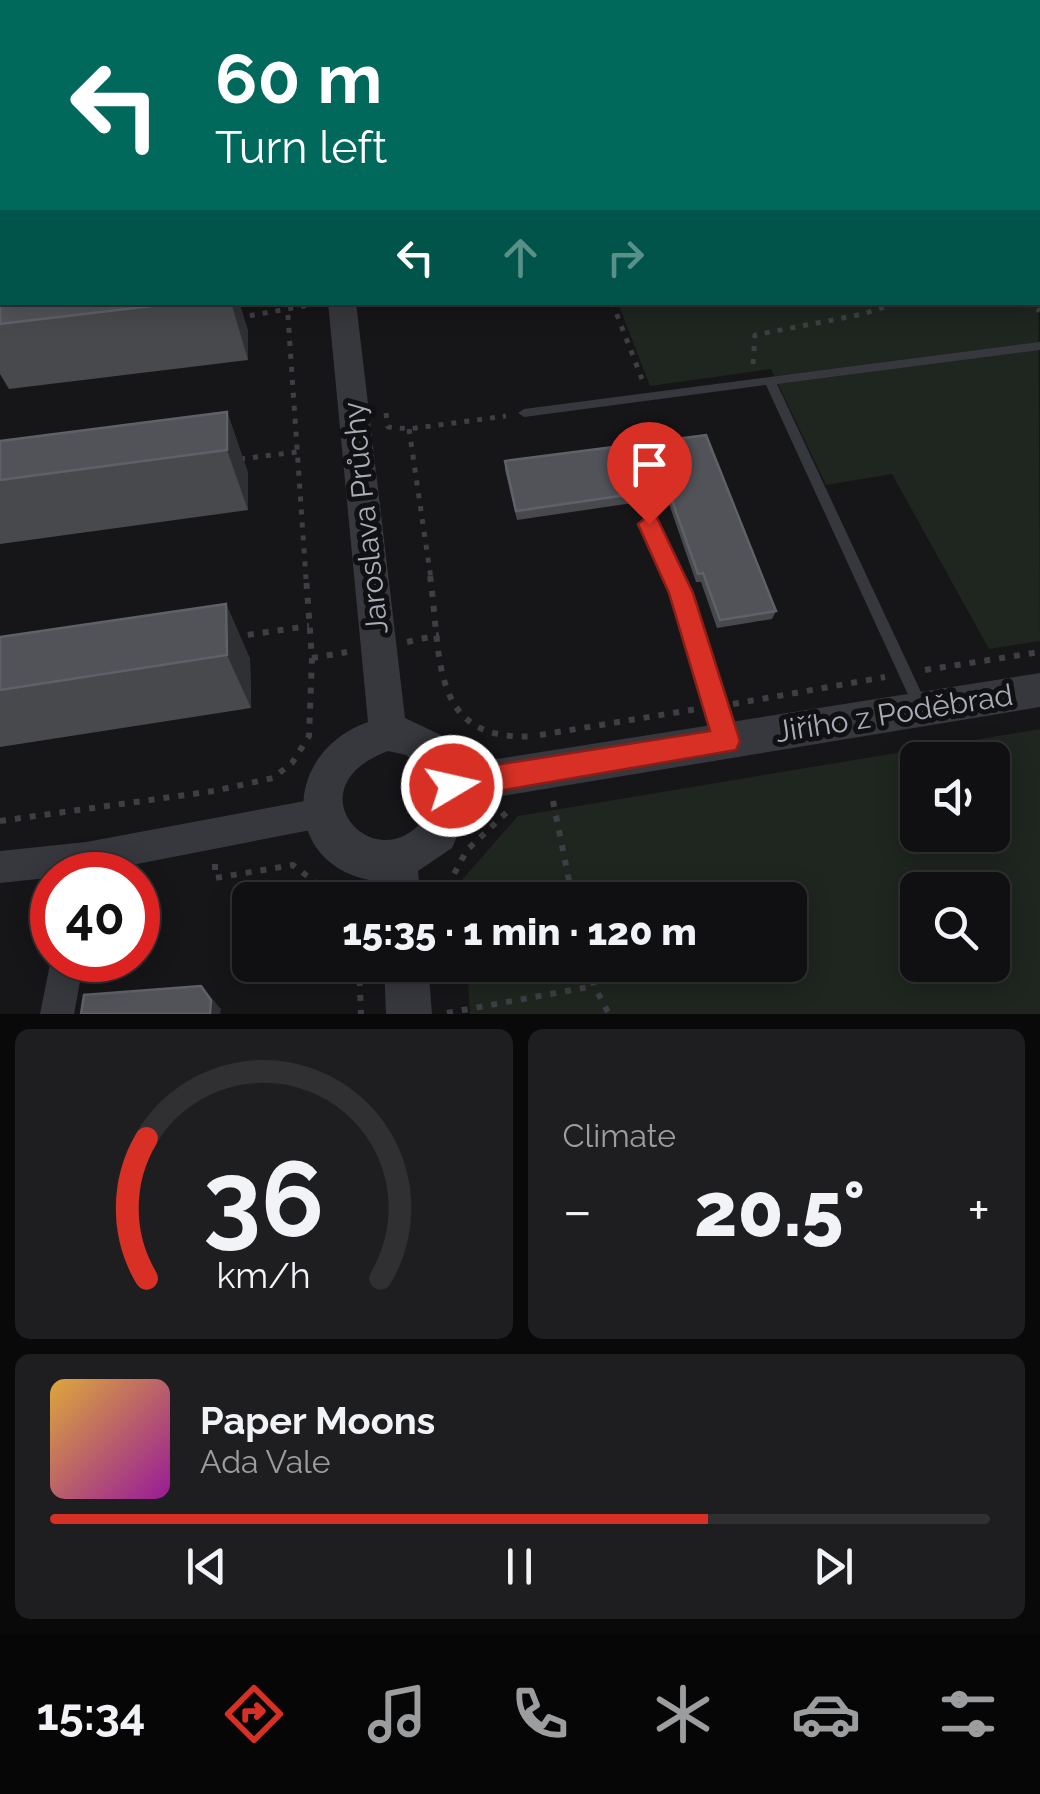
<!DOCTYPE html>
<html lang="en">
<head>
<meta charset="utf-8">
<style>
	body { margin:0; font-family:Raleway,sans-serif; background:#1e1e20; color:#f1f3f6; height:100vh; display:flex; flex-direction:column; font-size:38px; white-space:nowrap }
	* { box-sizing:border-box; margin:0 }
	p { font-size:32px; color:#9c9d9f }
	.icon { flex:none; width:55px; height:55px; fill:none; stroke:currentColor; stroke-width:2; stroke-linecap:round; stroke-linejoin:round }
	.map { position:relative; height:1014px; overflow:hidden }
	.sheet { display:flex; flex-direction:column; gap:15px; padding:15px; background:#09090a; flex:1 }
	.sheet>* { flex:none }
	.top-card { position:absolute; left:0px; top:0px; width:1040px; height:305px; box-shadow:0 5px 25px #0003,0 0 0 2px #303032; background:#00695c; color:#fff; overflow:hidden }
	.buttons { position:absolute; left:900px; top:742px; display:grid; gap:20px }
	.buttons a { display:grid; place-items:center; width:110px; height:110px; border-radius:15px; background:#101012; box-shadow:0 5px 25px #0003,0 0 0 2px #303032; font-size:50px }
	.speed { position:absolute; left:30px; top:852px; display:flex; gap:20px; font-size:50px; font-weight:700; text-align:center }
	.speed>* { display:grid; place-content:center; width:130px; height:130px; border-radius:50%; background:#101012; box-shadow:0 5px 25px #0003,0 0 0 2px #303032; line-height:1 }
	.speed .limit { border:15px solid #d22; background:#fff; color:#111 }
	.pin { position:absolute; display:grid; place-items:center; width:85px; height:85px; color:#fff; margin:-102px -42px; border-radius:50% 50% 50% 0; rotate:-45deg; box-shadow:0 0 10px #0007 }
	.pin .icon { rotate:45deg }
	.me { position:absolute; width:110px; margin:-55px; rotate:81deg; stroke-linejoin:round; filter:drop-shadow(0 0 8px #0008) }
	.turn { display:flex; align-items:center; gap:35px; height:210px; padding:0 50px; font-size:45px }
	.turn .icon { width:130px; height:130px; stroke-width:2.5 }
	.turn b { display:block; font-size:70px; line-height:85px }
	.lanes { display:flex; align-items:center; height:95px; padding:0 50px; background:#0003; justify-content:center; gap:50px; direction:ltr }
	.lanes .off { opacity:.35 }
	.big { font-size:75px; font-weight:800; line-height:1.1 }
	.sheet .widget { flex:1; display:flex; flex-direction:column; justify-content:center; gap:15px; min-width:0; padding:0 35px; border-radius:15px; background:#1e1e20 }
	.sheet .dial { align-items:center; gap:0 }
	.dial svg { height:260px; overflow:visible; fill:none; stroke:#303032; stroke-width:7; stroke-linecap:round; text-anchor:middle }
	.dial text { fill:#f1f3f6; stroke:none }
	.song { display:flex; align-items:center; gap:30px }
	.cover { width:120px; height:120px; border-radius:15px; background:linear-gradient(135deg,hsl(40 70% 55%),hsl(300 70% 35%)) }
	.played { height:10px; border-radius:5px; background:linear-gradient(90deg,#d93025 70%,#303032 70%) }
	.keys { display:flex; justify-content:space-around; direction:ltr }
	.heat { display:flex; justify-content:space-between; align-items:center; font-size:55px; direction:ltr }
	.sheet .tiles { flex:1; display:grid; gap:15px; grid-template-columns:1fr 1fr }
	.widget:last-child { grid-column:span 2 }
	.trip { position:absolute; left:232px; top:882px; width:575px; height:100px; border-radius:15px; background:#101012; box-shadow:0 5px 25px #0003,0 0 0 2px #303032; font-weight:800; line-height:100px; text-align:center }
	.tabs { display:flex; height:160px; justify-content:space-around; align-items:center; background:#060607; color:#9c9d9f }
	.tabs .icon { width:70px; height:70px }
	.tabs .on { color:#d93025 }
	.tabs b { font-size:45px; color:#f1f3f6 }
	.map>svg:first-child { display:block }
	.green { fill:#1e261f; fill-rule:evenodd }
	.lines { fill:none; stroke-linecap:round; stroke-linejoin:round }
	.path-far2 { stroke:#3d3f44; stroke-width:4; stroke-dasharray:4 5; stroke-linecap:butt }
	.path-far1 { stroke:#3d3f44; stroke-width:5; stroke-dasharray:5 8; stroke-linecap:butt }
	.path { stroke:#3d3f44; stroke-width:6; stroke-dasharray:6 9; stroke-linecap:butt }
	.service { fill:#37383d; fill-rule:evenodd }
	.minor { fill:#37383d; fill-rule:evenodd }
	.tertiary { fill:#37383d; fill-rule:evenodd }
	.wall { fill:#47494d }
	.shaded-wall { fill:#2f3033 }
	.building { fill:#525359; stroke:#5f6168; stroke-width:2.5 }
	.route { fill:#d93025; stroke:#8d1f18; stroke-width:2.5 }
	.labels { text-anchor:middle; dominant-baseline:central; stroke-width:10; stroke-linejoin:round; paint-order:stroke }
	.street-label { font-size:30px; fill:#a8adb8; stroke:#111113 }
</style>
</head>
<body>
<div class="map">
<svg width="1040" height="1014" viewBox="0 0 1040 1014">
	<rect width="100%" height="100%" fill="#161618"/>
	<g class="green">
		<polygon points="1038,215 1040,641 989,649 892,474 826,485 771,369 650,386 618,303 1038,302"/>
		<path d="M1040,729V1014H470L467,965H790V900H462L461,881L518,816ZM918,760H992V835H918ZM918,890H992V965H918Z"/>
	</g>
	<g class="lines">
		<polyline class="path-far2" points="757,2 762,0"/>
		<g class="path-far1">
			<polyline points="287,302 306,579"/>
			<polyline points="612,302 642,379"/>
			<polyline points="1026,302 1040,311"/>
			<polyline points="237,318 315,304"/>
			<polyline points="753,364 755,335 863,314 899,302"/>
			<polyline points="386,413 388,427 409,429 506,416"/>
			<polyline points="409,429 431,579"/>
			<polyline points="240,459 297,452"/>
		</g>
		<g class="path">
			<path d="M430,576C442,657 428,744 537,736"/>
			<polyline points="233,637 309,626"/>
			<polyline points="407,642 439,635"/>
			<polyline points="312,658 347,652"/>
			<polyline points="925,670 1040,652"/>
			<polyline points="733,704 885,677"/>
			<polyline points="540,735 697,709"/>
			<polyline points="553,801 573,900"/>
			<polyline points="0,821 214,791 273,778 292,763 309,736 312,658 306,576"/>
			<polyline points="215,864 215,878 293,865 338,900"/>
			<polyline points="440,900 467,850 509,810"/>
			<polyline points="359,965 361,1014"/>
			<polyline points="589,965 594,986 609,1014"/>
			<polyline points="447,1013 594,986"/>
		</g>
		<g class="service">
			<polygon points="1040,342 1040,350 777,384 928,707 926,712 921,714 916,712 766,385 524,417 518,413 524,409"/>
			<polygon points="649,519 653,520 688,593 733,738 731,743 726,745 721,743 719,738 674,593 643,524 645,520"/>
		</g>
		<g class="minor">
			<polygon points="889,0 905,0 907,2 891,2"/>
			<rect x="1038" y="142" width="2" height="13"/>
			<polygon points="1038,185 1040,186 1040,200 1038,199"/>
			<rect x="0" y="276" width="2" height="14"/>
			<polygon points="321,798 332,802 337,813 332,824 321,828 86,874 0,883 0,851 86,842"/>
			<polygon points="52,954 52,960 84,960 74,1014 40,1014"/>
		</g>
		<g class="tertiary">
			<polygon points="298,0 318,0 319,2 300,2"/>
			<path d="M328,302H356L405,718L447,738L465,764L1040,673V707L472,801L452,848L418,871L421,900H379L377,881C283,870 278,754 368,722ZM388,751L406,755L429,775L432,806C387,893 283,790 388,751Z"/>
			<polygon points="384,965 428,965 432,1014 386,1014"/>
		</g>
	</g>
	<g class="wall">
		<polygon points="0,0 2,2 2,35 0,35"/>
		<polygon points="919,0 1040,0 1040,43 1038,43 1038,2 921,2"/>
		<polygon points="0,71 2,71 2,134 0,133"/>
		<rect x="0" y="164" width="2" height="72"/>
		<polygon points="0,294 2,302 239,302 248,331 248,360 9,389 0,374"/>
		<polygon points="227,412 248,473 248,510 0,544 0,441"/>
		<polygon points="706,435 776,611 772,619 717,628 701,582 696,582 667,498 517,520 505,470 505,461"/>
		<polygon points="226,604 250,659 251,708 0,747 0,637"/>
	</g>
	<g class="shaded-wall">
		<polygon points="65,0 89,0 87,2 64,2"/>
		<polygon points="608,0 736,0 730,2 602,2"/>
		<polygon points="231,302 239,302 248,331 248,360"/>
		<polygon points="227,412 248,473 248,510 227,450"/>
		<polygon points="226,604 250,659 251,708 227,655"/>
		<polygon points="201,986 221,1009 220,1014 210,1014"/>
	</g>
	<g class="building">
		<polygon points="0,0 66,0 64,2 2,2 2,8 0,8"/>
		<rect x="183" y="0" width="43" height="2"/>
		<polygon points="350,0 608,0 602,2 351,2"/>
		<polygon points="961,0 1040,0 1040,10 1038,10 1038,2 964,2"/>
		<rect x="0" y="71" width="2" height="36"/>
		<rect x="0" y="164" width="2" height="26"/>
		<polygon points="0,294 2,294 2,302 185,302 0,324"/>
		<polygon points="227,412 227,450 0,480 0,441"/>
		<polygon points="706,435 776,611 720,620 703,573 698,574 668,489 516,511 505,461"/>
		<polygon points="226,604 227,655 0,690 0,637"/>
		<polygon points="201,986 211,1000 210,1014 81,1014 84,995"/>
	</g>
	<polygon class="route" points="649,515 657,518 693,593 740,741 736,750 452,799 443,795 439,786 443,776 452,772 710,731 669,593 638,524"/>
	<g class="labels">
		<g class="street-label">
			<text transform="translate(365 518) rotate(-96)">Jaroslava Průchy</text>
			<text transform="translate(894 713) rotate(-9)">Jiřího z Poděbrad</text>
		</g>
	</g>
</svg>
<div class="buttons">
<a><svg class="icon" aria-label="sound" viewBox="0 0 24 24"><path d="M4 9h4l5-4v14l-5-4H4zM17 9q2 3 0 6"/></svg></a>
<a><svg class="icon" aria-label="search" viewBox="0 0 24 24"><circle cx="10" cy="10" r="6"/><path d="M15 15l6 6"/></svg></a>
</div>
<div class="speed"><div class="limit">40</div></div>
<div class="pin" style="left:649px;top:524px;background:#d93025"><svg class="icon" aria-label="arrive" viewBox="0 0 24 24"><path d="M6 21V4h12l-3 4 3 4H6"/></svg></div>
<svg class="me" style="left:452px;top:786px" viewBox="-20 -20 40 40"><circle r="17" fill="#d93025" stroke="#fff" stroke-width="3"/><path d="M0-11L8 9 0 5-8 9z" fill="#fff"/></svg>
<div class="trip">15:35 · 1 min · 120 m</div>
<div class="top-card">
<div class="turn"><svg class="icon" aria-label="left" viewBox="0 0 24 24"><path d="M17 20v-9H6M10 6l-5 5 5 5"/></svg><div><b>60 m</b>Turn left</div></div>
<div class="lanes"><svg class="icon" aria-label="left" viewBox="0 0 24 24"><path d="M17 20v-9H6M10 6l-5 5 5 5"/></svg><svg class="icon off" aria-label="ahead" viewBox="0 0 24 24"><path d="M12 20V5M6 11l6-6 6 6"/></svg><svg class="icon off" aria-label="right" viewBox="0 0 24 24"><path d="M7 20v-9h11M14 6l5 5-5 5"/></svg></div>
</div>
</div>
<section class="sheet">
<div class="tiles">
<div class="widget dial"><svg viewBox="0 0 100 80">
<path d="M14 69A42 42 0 1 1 86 69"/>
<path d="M14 69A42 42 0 0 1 14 26" stroke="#d93025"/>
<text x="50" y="56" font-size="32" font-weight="700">36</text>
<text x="50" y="72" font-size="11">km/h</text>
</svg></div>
<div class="widget"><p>Climate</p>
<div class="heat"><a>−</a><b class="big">20.5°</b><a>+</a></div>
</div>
<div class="widget">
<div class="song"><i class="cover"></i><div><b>Paper Moons</b><p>Ada Vale</p></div></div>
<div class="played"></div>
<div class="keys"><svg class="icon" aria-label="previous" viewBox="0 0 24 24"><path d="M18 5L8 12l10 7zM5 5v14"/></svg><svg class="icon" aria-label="pause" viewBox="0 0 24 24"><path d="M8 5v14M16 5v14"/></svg><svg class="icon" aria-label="next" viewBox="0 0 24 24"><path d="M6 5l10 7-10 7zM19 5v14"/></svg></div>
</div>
</div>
</section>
<nav class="tabs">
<b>15:34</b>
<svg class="icon on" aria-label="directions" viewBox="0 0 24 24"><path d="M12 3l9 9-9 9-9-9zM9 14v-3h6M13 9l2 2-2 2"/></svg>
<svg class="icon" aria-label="music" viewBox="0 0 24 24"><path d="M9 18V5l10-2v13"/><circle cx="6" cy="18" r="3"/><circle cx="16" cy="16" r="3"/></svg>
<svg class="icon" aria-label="phone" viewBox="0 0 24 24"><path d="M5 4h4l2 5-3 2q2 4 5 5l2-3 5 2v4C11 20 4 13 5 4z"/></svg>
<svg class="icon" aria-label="climate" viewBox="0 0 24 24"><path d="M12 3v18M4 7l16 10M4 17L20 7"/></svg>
<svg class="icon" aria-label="car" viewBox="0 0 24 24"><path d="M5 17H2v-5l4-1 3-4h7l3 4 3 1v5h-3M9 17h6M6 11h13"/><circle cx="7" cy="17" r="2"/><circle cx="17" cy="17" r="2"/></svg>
<svg class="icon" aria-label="filters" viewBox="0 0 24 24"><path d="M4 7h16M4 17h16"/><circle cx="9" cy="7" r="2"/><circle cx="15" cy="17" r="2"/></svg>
</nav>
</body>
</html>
